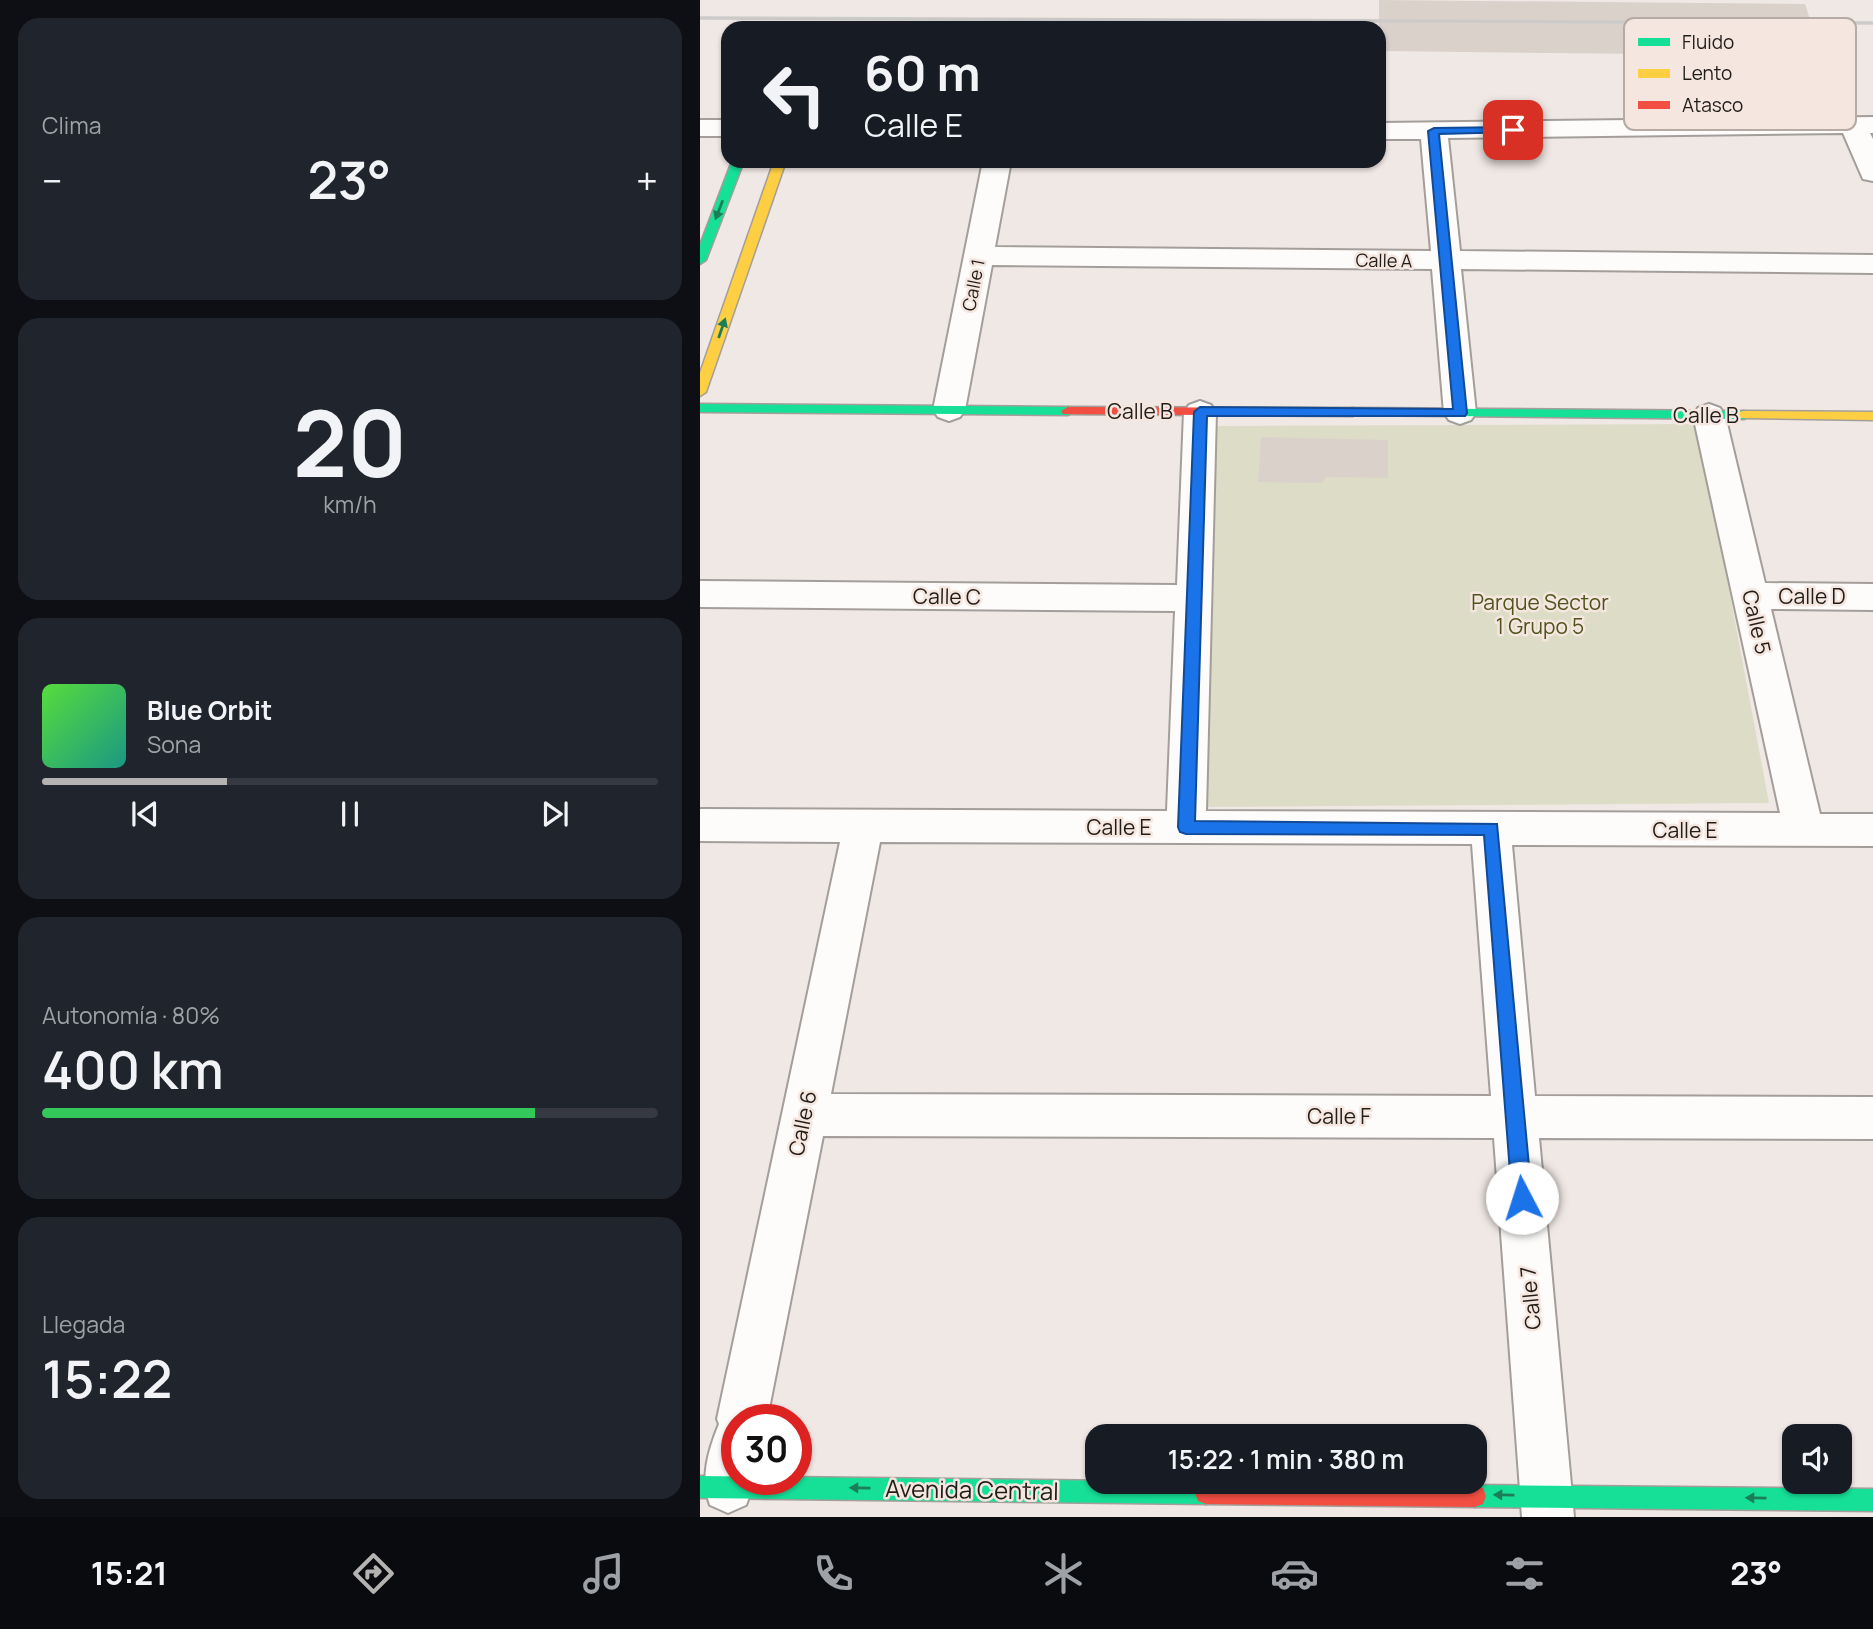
<!DOCTYPE html>
<html lang="es">
<head>
<meta charset="utf-8">
<style>
	body { margin:0; font-family:Manrope,sans-serif; background:#20242c; color:#f1f3f6; height:100vh; display:flex; flex-direction:column; font-size:26px; white-space:nowrap }
	* { box-sizing:border-box; margin:0 }
	p { font-size:23px; color:#9ea1a6 }
	.icon { flex:none; width:38px; height:38px; fill:none; stroke:currentColor; stroke-width:2; stroke-linecap:round; stroke-linejoin:round }
	.map { position:relative; flex:1; overflow:hidden }
	.details { display:flex; flex-direction:column; gap:18px; padding:18px; background:#0d0f14; width:700px }
	.details>* { flex:none }
	.banner { position:absolute; left:21px; top:21px; width:665px; height:147px; border-radius:21px; box-shadow:0 2px 5px #0004; background:#171b24; color:#f1f3f6; overflow:hidden }
	.tools { position:absolute; left:1082px; top:1424px; display:grid; gap:14px }
	.tools a { display:grid; place-items:center; width:70px; height:70px; border-radius:14px; background:#171b24; box-shadow:0 2px 5px #0004; font-size:35px }
	.speed { position:absolute; left:21px; top:1404px; display:flex; gap:14px; font-size:35px; font-weight:700; text-align:center }
	.speed>* { display:grid; place-content:center; width:91px; height:91px; border-radius:50%; background:#171b24; box-shadow:0 2px 5px #0004; line-height:1 }
	.speed .limit { border:10px solid #d22; background:#fff; color:#111 }
	.pin { position:absolute; display:grid; place-items:center; width:60px; height:60px; color:#fff; margin:-30px; border-radius:14px; box-shadow:0 4px 10px #0006 }
	.me { position:absolute; width:77px; margin:-38px; rotate:355deg; stroke-linejoin:round; filter:drop-shadow(0 0 5px #0008) }
	.turn { display:flex; align-items:center; gap:24px; height:147px; padding:0 28px; font-size:32px }
	.turn .icon { width:91px; height:91px; stroke-width:2.5 }
	.turn b { display:block; font-size:49px; line-height:60px }
	.big { font-size:52px; font-weight:600; line-height:1.1 }
	.details .card { flex:1; display:flex; flex-direction:column; justify-content:center; gap:10px; min-width:0; padding:0 24px; border-radius:21px; background:#20242c }
	.details .dial { align-items:center; gap:0 }
	.dial b { font-size:91px; line-height:1 }
	.song { display:flex; align-items:center; gap:21px }
	.cover { width:84px; height:84px; border-radius:10px; background:linear-gradient(135deg,hsl(110 70% 55%),hsl(170 70% 35%)) }
	.played { height:7px; border-radius:4px; background:linear-gradient(90deg,#b4b3b2 30%,#363941 30%) }
	.keys { display:flex; justify-content:space-around; direction:ltr }
	.heat { display:flex; justify-content:space-between; align-items:center; font-size:38px; direction:ltr }
	.charge { height:10px; border-radius:5px; background:linear-gradient(90deg,#34c759 80%,#363941 0) }
	.trip { position:absolute; left:385px; top:1424px; width:402px; height:70px; border-radius:21px; background:#171b24; box-shadow:0 2px 5px #0004; font-weight:600; line-height:70px; text-align:center }
	.dock { display:flex; height:112px; justify-content:space-around; align-items:center; background:#090b0e; color:#9ea1a6 }
	.dock .icon { width:49px; height:49px }
	.dock .current { color:#b4b3b2 }
	.dock b { font-size:32px; color:#f1f3f6 }
	main { display:flex; flex:1; min-height:0 }
	.map>svg:first-child { display:block }
	.green { fill:#dddcc7 }
	.building { fill:#dad1cb }
	.lines { fill:none; stroke-linecap:round; stroke-linejoin:round }
	.street-casing { stroke:#a49e9a; stroke-width:4 }
	.fast-casing { stroke:#a49e9a; stroke-width:3 }
	.slow-casing { stroke:#a49e9a; stroke-width:3 }
	.jam-casing { stroke:#a49e9a; stroke-width:3 }
	.street { fill:#fdfcfb; fill-rule:evenodd }
	.fast { fill:#16e098; fill-rule:evenodd }
	.slow { fill:#ffcf43; fill-rule:evenodd }
	.jam { fill:#f24e42; fill-rule:evenodd }
	.rail { stroke:#cdcbca; stroke-width:3.5 }
	.oneway { fill:#1c7e58 }
	.route { fill:#1a73e8; stroke:#114b97; stroke-width:2 }
	.labels { text-anchor:middle; dominant-baseline:central; stroke-width:5; stroke-linejoin:round; paint-order:stroke }
	.far-street-label { font-size:18px; fill:#211d19; stroke:#f5e7df }
	.street-label { font-size:21px; fill:#211d19; stroke:#f5e7df }
	.park-label { font-size:21px; fill:#4f541c; stroke:#f5e7df }
	.near-street-label { font-size:24px; fill:#211d19; stroke:#f5e7df }
	.key { fill:#f5e7df; stroke:#b5aaa4; stroke-width:2 }
	.key-label { font-size:19px; fill:#211d19 }
</style>
</head>
<body>
<main>
<section class="details">
<div class="card"><p>Clima</p>
<div class="heat"><a>−</a><b class="big">23°</b><a>+</a></div>
</div>
<div class="card dial"><b>20</b><p>km/h</p></div>
<div class="card">
<div class="song"><i class="cover"></i><div><b>Blue Orbit</b><p>Sona</p></div></div>
<div class="played"></div>
<div class="keys"><svg class="icon" aria-label="previous" viewBox="0 0 24 24"><path d="M18 5L8 12l10 7zM5 5v14"/></svg><svg class="icon" aria-label="pause" viewBox="0 0 24 24"><path d="M8 5v14M16 5v14"/></svg><svg class="icon" aria-label="next" viewBox="0 0 24 24"><path d="M6 5l10 7-10 7zM19 5v14"/></svg></div>
</div>
<div class="card"><p>Autonomía · 80%</p><b class="big">400 km</b><div class="charge"></div></div>
<div class="card"><p>Llegada</p><b class="big">15:22</b></div>
</section>
<div class="map">
<svg width="1173" height="1517" viewBox="0 0 1173 1517">
	<rect width="100%" height="100%" fill="#f0e8e4"/>
	<polygon class="green" points="998,424 1069,803 502,807 516,426"/>
	<g class="building">
		<polygon points="679,0 1105,4 1122,56 679,51"/>
		<polygon points="561,437 688,440 688,478 626,477 622,483 558,482"/>
	</g>
	<g class="lines">
		<g class="street-casing">
			<g id="street">
				<polygon points="1173,117 1173,133 1170,133 1173,139 1173,181 1163,179 1143,133 748,138 760,251 1173,255 1173,273 761,269 776,413 771,420 760,424 749,420 744,413 732,269 292,265 265,410 260,417 249,421 238,417 233,410 283,161 311,161 295,247 731,251 721,139 679,139 679,123"/>
				<rect x="0" y="120" width="28" height="16"/>
				<path d="M500,401L511,405L516,412L506,811L1080,813L993,415L998,408L1009,404L1020,408L1025,415L1065,583L1173,584V610L1071,609L1120,814H1173V846L812,845L835,1096L1173,1097V1139L839,1138L874,1517H822L794,1138L123,1136L67,1419H37V1479H56L46,1505L28,1513L10,1505C0,1478 8,1451 19,1424L17,1419L140,842L0,841V809L467,811L475,611L0,607V581L477,585L484,412L489,405ZM180,842L772,844L791,1096L131,1094Z"/>
			</g>
		</g>
		<g class="fast-casing">
			<g id="fast">
				<polygon points="32,161 44,161 6,260 0,264 0,245"/>
				<polygon points="0,404 368,407 375,411 368,415 0,412"/>
				<polygon points="653,408 1044,411 1051,415 1044,419 648,415 648,409"/>
				<polygon points="0,1476 506,1482 514,1485 517,1493 514,1501 506,1504 0,1498"/>
				<polygon points="775,1485 1173,1489 1173,1511 775,1507 767,1504 764,1496 767,1488"/>
			</g>
		</g>
		<g class="slow-casing">
			<g id="slow">
				<polygon points="74,161 86,161 6,392 0,396 0,373"/>
				<polygon points="1044,411 1173,412 1173,420 1039,418 1039,412"/>
			</g>
		</g>
		<g class="jam-casing">
			<g id="jam">
				<polygon points="368,407 653,408 660,412 653,416 363,414 361,411"/>
				<polygon points="506,1482 775,1485 783,1488 786,1496 783,1504 775,1507 506,1504 498,1501 495,1493 498,1485"/>
			</g>
		</g>
		<use href="#street" class="street"/>
		<use href="#fast" class="fast"/>
		<use href="#slow" class="slow"/>
		<use href="#jam" class="jam"/>
		<polyline class="rail" points="0,18 1173,23"/>
	</g>
	<defs><path id="oneway-solid" d="M-6-.8H1V-3.2L6.5 0L1 3.2V.8H-6Z" transform="scale(1.75)"/></defs>
	<g class="oneway">
		<use href="#oneway-solid" transform="translate(19 210) rotate(111)"/>
		<use href="#oneway-solid" transform="translate(22 328) rotate(-71)"/>
		<use href="#oneway-solid" transform="translate(160 1488) rotate(-179)"/>
		<use href="#oneway-solid" transform="translate(804 1495) rotate(-179)"/>
		<use href="#oneway-solid" transform="translate(1056 1498) rotate(-179)"/>
	</g>
	<polygon class="route" points="813,127 818,130 816,132 739,134 767,413 765,416 507,416 495,821 797,824 832,1198 829,1204 822,1207 815,1204 812,1198 784,835 486,834 480,832 478,827 494,412 500,407 753,409 728,131 734,128"/>
	<g class="labels">
		<g class="far-street-label">
			<text transform="translate(684 260) rotate(1)">Calle A</text>
			<text transform="translate(273 285) rotate(-79)">Calle 1</text>
		</g>
		<g class="street-label">
			<text x="440" y="411">Calle B</text>
			<text x="1006" y="415">Calle B</text>
			<text transform="translate(247 596) rotate(1)">Calle C</text>
			<text x="1112" y="596">Calle D</text>
			<text transform="translate(1057 622) rotate(77)">Calle 5</text>
			<text x="419" y="827">Calle E</text>
			<text x="985" y="830">Calle E</text>
			<text x="639" y="1116">Calle F</text>
			<text transform="translate(102 1123) rotate(-78)">Calle 6</text>
			<text transform="translate(830 1298) rotate(-95)">Calle 7</text>
		</g>
		<g class="park-label">
			<text x="840" y="602">Parque Sector<tspan x="840" dy="24">1 Grupo 5</tspan></text>
		</g>
		<g class="near-street-label">
			<text transform="translate(272 1489) rotate(1)">Avenida Central</text>
		</g>
	</g>
	<rect x="924" y="18" width="232" height="112" rx="10" class="key"/>
	<rect x="938" y="38" width="32" height="8" fill="#16e098"/>
	<rect x="938" y="69" width="32" height="9" fill="#ffcf43"/>
	<rect x="938" y="101" width="32" height="8" fill="#f24e42"/>
	<g class="key-label">
		<text x="982" y="49">Fluido</text>
		<text x="982" y="80">Lento</text>
		<text x="982" y="112">Atasco</text>
	</g>
</svg>
<div class="tools">
<a><svg class="icon" aria-label="sound" viewBox="0 0 24 24"><path d="M4 9h4l5-4v14l-5-4H4zM17 9q2 3 0 6"/></svg></a>
</div>
<div class="speed"><div class="limit">30</div></div>
<div class="pin" style="left:813px;top:130px;background:#d93025"><svg class="icon" aria-label="arrive" viewBox="0 0 24 24"><path d="M6 21V4h12l-3 4 3 4H6"/></svg></div>
<svg class="me" style="left:822px;top:1198px" viewBox="-20 -20 40 40"><circle r="19" fill="#fff"/><path d="M0-13L10 11 0 6-10 11z" fill="#1a73e8"/></svg>
<div class="trip">15:22 · 1 min · 380 m</div>
<div class="banner">
<div class="turn"><svg class="icon" aria-label="left" viewBox="0 0 24 24"><path d="M17 20v-9H6M10 6l-5 5 5 5"/></svg><div><b>60 m</b>Calle E</div></div>
</div>
</div>
</main>
<nav class="dock">
<b>15:21</b>
<svg class="icon current" aria-label="directions" viewBox="0 0 24 24"><path d="M12 3l9 9-9 9-9-9zM9 14v-3h6M13 9l2 2-2 2"/></svg>
<svg class="icon" aria-label="music" viewBox="0 0 24 24"><path d="M9 18V5l10-2v13"/><circle cx="6" cy="18" r="3"/><circle cx="16" cy="16" r="3"/></svg>
<svg class="icon" aria-label="phone" viewBox="0 0 24 24"><path d="M5 4h4l2 5-3 2q2 4 5 5l2-3 5 2v4C11 20 4 13 5 4z"/></svg>
<svg class="icon" aria-label="climate" viewBox="0 0 24 24"><path d="M12 3v18M4 7l16 10M4 17L20 7"/></svg>
<svg class="icon" aria-label="car" viewBox="0 0 24 24"><path d="M5 17H2v-5l4-1 3-4h7l3 4 3 1v5h-3M9 17h6M6 11h13"/><circle cx="7" cy="17" r="2"/><circle cx="17" cy="17" r="2"/></svg>
<svg class="icon" aria-label="filters" viewBox="0 0 24 24"><path d="M4 7h16M4 17h16"/><circle cx="9" cy="7" r="2"/><circle cx="15" cy="17" r="2"/></svg>
<b>23°</b>
</nav>
</body>
</html>
